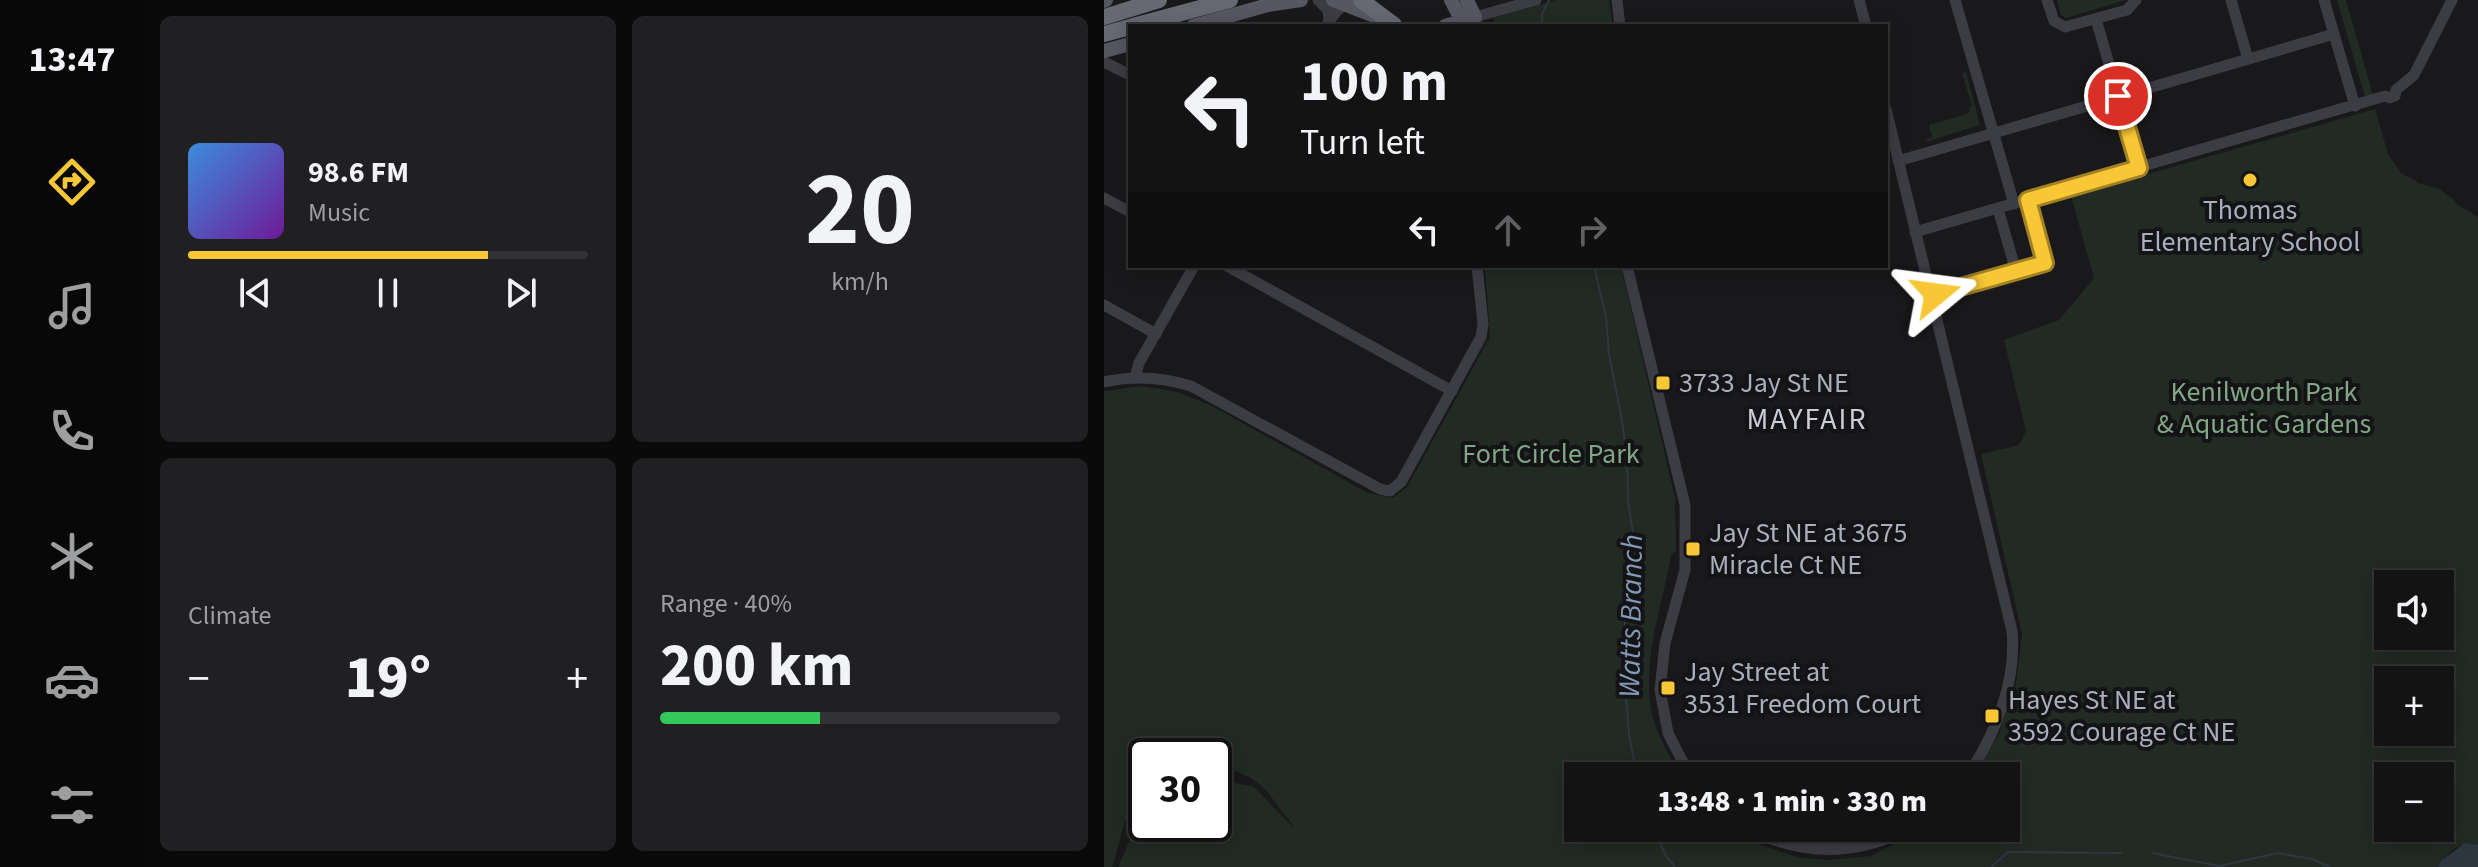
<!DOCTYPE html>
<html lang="en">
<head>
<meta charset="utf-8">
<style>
	body { margin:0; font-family:"Source Sans 3",sans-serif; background:#202022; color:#f1f3f6; height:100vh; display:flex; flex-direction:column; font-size:30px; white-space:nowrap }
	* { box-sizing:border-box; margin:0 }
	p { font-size:26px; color:#9d9ea0 }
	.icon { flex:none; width:44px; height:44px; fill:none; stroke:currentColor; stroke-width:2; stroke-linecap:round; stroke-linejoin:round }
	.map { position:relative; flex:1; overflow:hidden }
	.details { display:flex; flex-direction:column; gap:16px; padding:16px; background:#0a0a0b; width:960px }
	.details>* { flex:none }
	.top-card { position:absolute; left:24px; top:24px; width:760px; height:244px; border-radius:0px; box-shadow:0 4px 20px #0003,0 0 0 2px #323234; background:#131314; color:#f1f3f6; overflow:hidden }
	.controls { position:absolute; left:1270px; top:570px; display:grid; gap:16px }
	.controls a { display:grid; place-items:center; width:80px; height:80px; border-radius:0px; background:#131314; box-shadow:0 4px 20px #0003,0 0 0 2px #323234; font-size:40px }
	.speed { position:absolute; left:24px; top:738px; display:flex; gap:16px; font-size:40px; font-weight:700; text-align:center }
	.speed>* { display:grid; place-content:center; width:104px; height:104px; border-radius:50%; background:#131314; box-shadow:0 4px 20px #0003,0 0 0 2px #323234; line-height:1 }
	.speed .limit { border:4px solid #111; border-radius:12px; background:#fff; color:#111 }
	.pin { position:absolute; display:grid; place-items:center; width:68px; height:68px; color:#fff; margin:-34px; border:4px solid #fff; border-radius:50%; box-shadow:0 2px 8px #0007 }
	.me { position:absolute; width:88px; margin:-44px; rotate:74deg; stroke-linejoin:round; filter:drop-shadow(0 0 6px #0008) }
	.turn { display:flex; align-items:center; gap:28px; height:168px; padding:0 40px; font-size:36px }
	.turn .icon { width:104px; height:104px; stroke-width:2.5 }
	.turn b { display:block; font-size:56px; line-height:68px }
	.lanes { display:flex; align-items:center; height:76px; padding:0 40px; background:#0003; justify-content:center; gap:40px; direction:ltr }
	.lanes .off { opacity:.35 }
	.big { font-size:60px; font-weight:800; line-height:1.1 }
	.details .widget { flex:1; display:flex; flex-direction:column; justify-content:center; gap:12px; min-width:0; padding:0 28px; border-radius:12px; background:#202022 }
	.details .dial { align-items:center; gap:0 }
	.dial b { font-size:104px; line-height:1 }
	.song { display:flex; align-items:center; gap:24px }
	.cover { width:96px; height:96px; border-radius:12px; background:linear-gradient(135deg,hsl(210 70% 55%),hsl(280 70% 35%)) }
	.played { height:8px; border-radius:4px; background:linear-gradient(90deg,#f7c736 75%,#323234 75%) }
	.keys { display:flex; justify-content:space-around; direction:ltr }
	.heat { display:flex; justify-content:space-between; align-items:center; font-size:44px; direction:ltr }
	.charge { height:12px; border-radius:6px; background:linear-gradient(90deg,#34c759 40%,#323234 0) }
	.details .tiles { flex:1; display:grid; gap:16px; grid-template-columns:repeat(2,1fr) }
	.trip { position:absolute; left:460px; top:762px; width:456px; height:80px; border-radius:0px; background:#131314; box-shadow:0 4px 20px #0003,0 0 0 2px #323234; font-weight:800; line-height:80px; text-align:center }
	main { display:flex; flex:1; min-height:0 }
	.tab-bar { display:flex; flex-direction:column; width:144px; justify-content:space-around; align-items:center; background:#080808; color:#9d9ea0 }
	.tab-bar .icon { width:56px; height:56px }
	.tab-bar .selected { color:#f7c736 }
	.tab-bar b { font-size:36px; color:#f1f3f6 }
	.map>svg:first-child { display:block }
	.green { fill:#212a23; fill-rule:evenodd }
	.water { fill:#2e3740 }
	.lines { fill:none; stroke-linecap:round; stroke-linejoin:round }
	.stream { stroke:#2e3740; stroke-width:2 }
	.minor { stroke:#3c3c43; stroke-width:11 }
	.major { stroke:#565760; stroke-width:14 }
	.highway { stroke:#666872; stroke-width:16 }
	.route-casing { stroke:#a18123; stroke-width:20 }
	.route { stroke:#f7c736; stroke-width:14 }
	.poi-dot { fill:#f7c736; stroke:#141417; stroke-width:3 }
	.labels { text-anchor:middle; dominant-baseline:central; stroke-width:8; stroke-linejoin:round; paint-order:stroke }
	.poi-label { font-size:28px; fill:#abafbb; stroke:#141417; text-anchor:start }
	.park-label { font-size:28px; fill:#82a787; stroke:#141417 }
	.neighbourhood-label { font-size:30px; letter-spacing:2px; fill:#ccced7; stroke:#141417 }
	.water-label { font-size:30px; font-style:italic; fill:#8299b7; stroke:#141417 }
</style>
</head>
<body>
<main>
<nav class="tab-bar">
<b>13:47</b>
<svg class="icon selected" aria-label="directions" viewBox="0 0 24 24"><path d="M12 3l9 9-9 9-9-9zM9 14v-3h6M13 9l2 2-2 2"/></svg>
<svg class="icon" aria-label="music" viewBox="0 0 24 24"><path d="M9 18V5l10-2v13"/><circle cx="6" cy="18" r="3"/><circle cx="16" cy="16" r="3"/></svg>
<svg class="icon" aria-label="phone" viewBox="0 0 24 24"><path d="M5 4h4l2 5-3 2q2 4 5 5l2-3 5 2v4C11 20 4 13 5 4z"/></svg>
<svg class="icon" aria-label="climate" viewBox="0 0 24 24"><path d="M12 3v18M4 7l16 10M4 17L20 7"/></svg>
<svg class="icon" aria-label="car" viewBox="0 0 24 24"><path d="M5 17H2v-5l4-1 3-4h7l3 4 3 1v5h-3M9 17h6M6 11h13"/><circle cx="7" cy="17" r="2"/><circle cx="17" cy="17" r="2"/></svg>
<svg class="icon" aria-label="filters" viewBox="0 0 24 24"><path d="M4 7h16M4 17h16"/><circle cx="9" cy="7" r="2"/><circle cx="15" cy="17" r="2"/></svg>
</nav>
<section class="details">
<div class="tiles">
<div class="widget">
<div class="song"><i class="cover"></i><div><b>98.6 FM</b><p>Music</p></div></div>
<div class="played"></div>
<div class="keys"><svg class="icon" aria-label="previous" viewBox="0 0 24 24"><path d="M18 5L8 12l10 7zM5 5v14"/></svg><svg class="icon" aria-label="pause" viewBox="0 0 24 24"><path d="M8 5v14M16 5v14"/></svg><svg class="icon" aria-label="next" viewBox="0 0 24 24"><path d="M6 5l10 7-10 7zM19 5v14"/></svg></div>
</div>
<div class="widget dial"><b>20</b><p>km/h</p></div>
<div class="widget"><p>Climate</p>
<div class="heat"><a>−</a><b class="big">19°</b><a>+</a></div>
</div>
<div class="widget"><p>Range · 40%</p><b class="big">200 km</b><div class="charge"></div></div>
</div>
</section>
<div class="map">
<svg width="1374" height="867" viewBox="0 0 1374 867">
	<rect width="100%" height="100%" fill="#19191b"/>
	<g class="green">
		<polygon points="452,0 505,0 509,26 389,26 390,18"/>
		<polygon points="953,0 1022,0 962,18 957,15"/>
		<polygon points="1233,0 1242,0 1269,95 1261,97"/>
		<polygon points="862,72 876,125 821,142 821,140 828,137 825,125 863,114 866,111 865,107 868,106 858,73"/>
		<path d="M1271,109L1284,154L1297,173L1317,184L1335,189L1349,199L1352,204L1374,217V845C1354,842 1344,851 1334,867H14L42,803V824H110V778L150,787L190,828C185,817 176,811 170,801C158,781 135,769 110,766V756H42V792C16,813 19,839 8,867H0V391L38,386L74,392L108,406L264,493L289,498L303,487L386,337L381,266H517L571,498L572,550L567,556C558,606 539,657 547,708C550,731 566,756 577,776H474V828H627L653,844L697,858L725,860L766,856L824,828H902V776H870L895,734L912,683L918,634L877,454L915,445L922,431L900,340L955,320L990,278L967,196ZM1284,584H1336V636H1284ZM1284,680H1336V732H1284ZM1284,776H1336V828H1284Z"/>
	</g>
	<polygon class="water" points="1361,843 1374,845 1374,867 1334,867 1338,860"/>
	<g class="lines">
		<g class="stream">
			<polyline points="438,26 438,14 445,0"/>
			<polyline points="490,266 502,317 505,354 517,415 523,455 524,501 533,559 533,570 521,621 520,672 525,735 533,776"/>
			<polyline points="549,828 562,856 571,867"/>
			<polyline points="1048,853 1115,866 1174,853 1208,859 1226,867"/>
			<polyline points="887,867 904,852 1017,853"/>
		</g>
		<g class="minor">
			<polyline points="214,0 224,10 225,21"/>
			<polyline points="513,0 516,26"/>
			<polyline points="755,0 762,26"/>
			<polyline points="851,0 910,204"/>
			<polyline points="943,0 950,21 961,27 1023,10 1032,0"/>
			<polyline points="1127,0 1144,59"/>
			<polyline points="1220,0 1251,106"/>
			<polyline points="992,19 1035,168"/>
			<polyline points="222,26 232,12 242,3"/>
			<polyline points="374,26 371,17 432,0"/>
			<polyline points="0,62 26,75"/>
			<path d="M782,109L908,631C913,681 891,736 863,776"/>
			<polyline points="794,161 1230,34"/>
			<polyline points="0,198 26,212"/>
			<polyline points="894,209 912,271"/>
			<polyline points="811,232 1281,96 1286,98 1291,96 1292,90 1310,75 1348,0"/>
			<polyline points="123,266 348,391"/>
			<polyline points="523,266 581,505 581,570 561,643 556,690 564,733 586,776"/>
			<polyline points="827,295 941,263 924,200"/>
			<polyline points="0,305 52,334"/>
			<polyline points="31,377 35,363 90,266"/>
			<path d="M0,382C30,375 58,377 87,386L276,489L286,491L297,482L377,337L379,324L373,266"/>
			<path d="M643,828C696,856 753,857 806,828"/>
		</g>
		<g class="major">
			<polyline points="229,0 273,17"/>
			<polyline points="347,0 358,21"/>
			<polyline points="0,1 2,0"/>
			<polyline points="89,26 164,5 197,0"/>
			<polyline points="341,26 371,17 363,0"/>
			<polyline points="0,51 26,44"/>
		</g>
		<g class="highway">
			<polyline points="257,0 290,25"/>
			<polyline points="0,17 55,0"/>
			<polyline points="29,26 126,0"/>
			<polyline points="0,34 26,27"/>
		</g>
	</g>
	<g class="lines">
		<g class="route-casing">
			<polyline id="route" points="832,294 941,263 924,200 1035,168 1014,96"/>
		</g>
		<use href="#route" class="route"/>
	</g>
	<g class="poi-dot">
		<circle cx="1146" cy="180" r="8"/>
		<rect x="551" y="375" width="16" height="16" rx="4"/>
		<rect x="581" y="541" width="16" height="16" rx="4"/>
		<rect x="556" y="680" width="16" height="16" rx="4"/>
		<rect x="880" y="708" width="16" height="16" rx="4"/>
	</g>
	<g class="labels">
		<g class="poi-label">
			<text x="1146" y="210" text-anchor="middle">Thomas<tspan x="1146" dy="32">Elementary School</tspan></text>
			<text x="575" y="383">3733 Jay St NE</text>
			<text x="605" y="533">Jay St NE at 3675<tspan x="605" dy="32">Miracle Ct NE</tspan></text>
			<text x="580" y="672">Jay Street at<tspan x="580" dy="32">3531 Freedom Court</tspan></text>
			<text x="904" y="700">Hayes St NE at<tspan x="904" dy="32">3592 Courage Ct NE</tspan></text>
		</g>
		<g class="park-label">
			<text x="1160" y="392">Kenilworth Park<tspan x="1160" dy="32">&amp; Aquatic Gardens</tspan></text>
			<text x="447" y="454">Fort Circle Park</text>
		</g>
		<g class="neighbourhood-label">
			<text x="703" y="419">MAYFAIR</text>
		</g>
		<g class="water-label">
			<text transform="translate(527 616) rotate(-89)">Watts Branch</text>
		</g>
	</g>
</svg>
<div class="controls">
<a><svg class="icon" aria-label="sound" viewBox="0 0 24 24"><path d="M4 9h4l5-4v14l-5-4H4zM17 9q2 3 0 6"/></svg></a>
<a>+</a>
<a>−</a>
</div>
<div class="speed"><div class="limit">30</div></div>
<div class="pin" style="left:1014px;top:96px;background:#d93025"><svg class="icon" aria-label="arrive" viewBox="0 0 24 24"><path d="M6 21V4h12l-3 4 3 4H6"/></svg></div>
<svg class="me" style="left:832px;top:294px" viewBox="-20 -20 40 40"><path d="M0-17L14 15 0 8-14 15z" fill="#f7c736" stroke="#fff" stroke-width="4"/></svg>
<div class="trip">13:48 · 1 min · 330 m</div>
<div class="top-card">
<div class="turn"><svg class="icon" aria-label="left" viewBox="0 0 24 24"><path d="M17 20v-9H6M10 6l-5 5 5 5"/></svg><div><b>100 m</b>Turn left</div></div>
<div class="lanes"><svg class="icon" aria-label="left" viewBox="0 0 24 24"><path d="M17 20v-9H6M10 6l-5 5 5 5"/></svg><svg class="icon off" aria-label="ahead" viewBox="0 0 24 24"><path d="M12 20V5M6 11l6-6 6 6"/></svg><svg class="icon off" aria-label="right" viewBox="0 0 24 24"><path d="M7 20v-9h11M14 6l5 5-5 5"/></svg></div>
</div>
</div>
</main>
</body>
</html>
